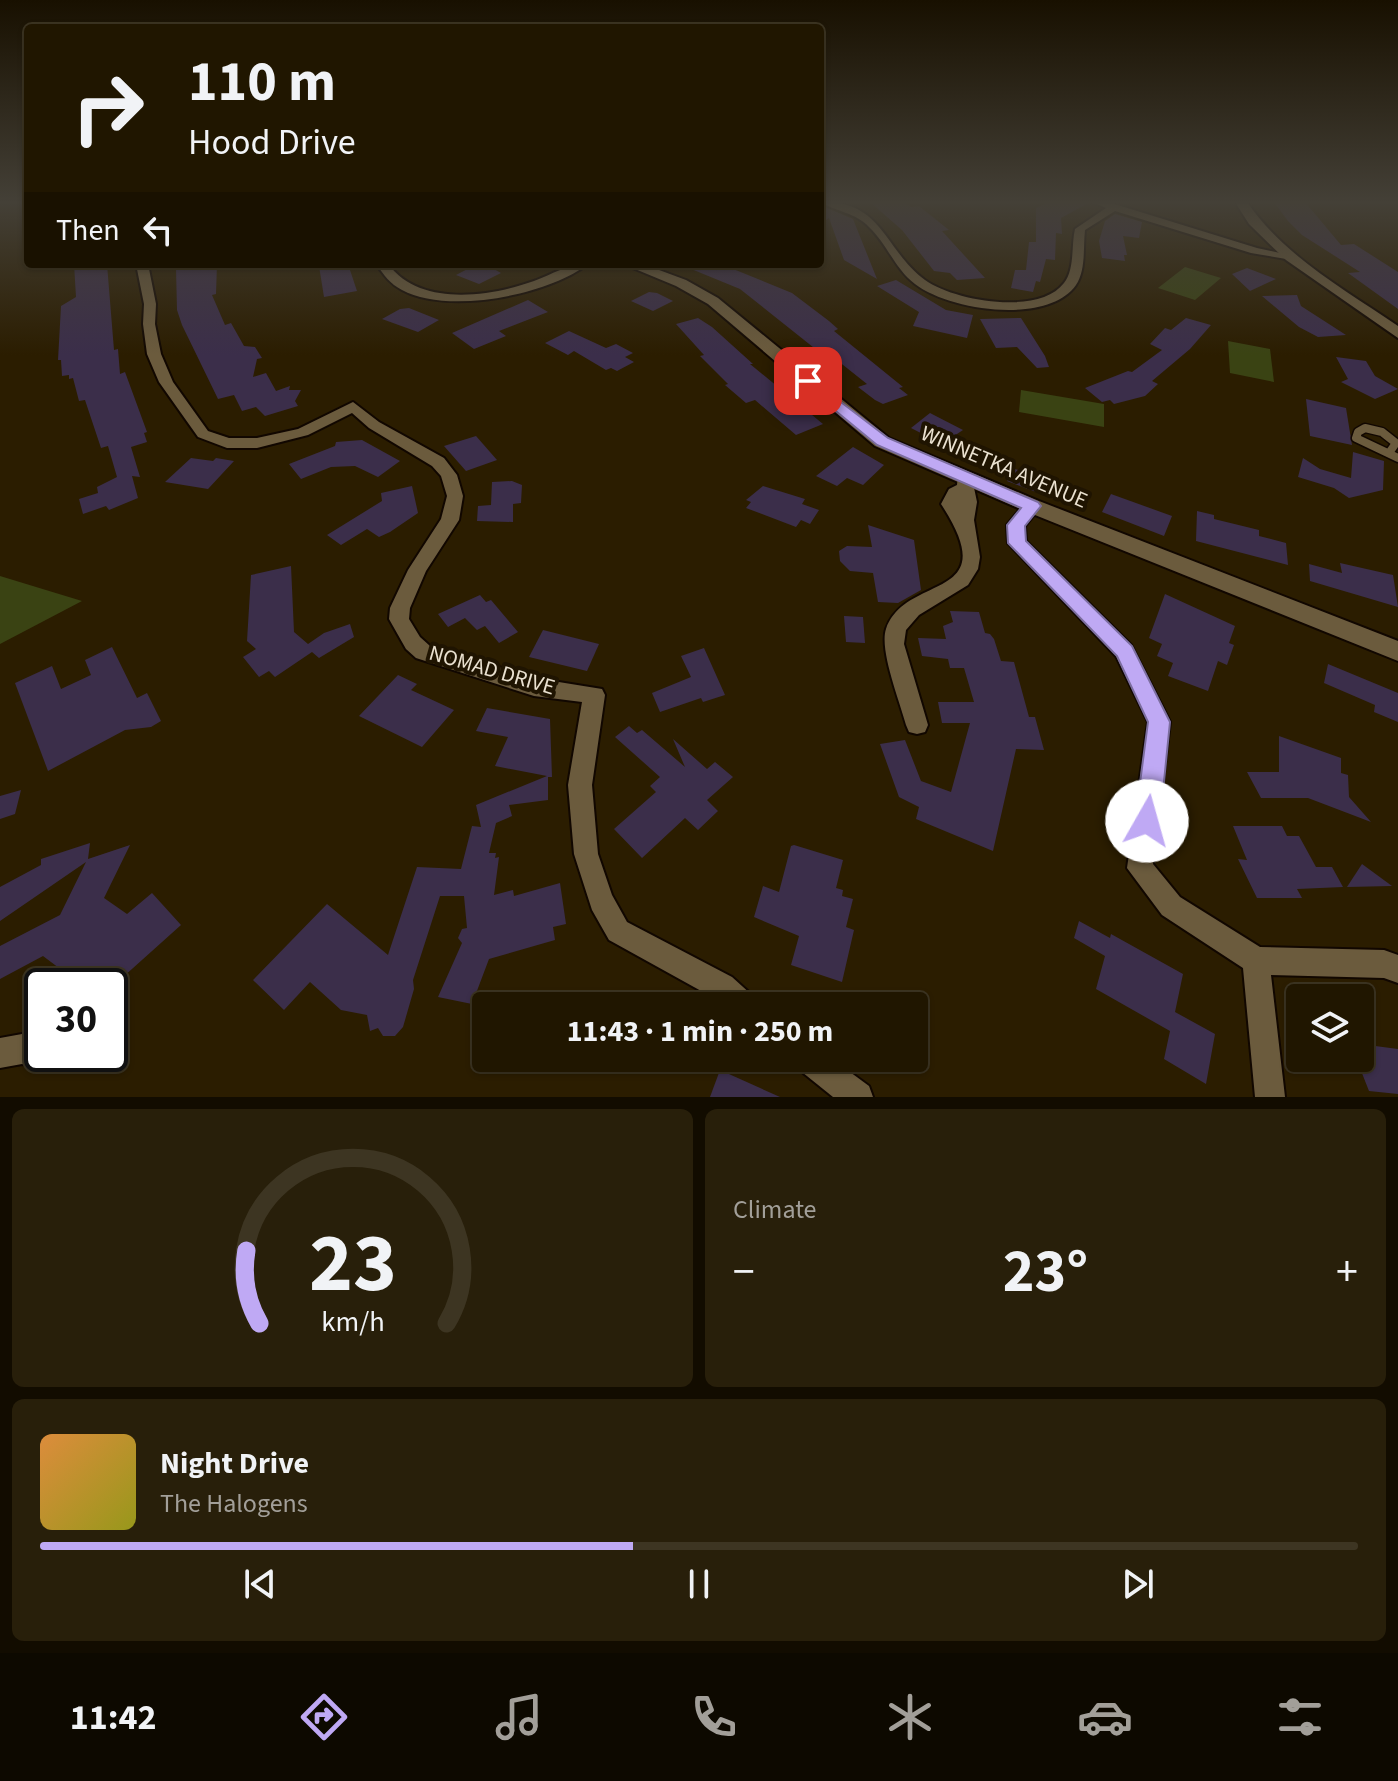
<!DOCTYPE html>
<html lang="en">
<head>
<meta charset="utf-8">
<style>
	body { margin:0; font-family:"Source Sans 3",sans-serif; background:#281f0a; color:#f1f3f6; height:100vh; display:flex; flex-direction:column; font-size:30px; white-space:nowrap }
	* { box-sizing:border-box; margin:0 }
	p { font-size:26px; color:#a29f99 }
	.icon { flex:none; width:44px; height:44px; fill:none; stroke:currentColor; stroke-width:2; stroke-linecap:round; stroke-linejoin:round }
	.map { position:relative; height:1097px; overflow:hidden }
	.side { display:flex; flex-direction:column; gap:12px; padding:12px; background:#120c00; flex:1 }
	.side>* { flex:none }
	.top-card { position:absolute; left:24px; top:24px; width:800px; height:244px; border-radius:8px; box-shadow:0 2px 6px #0004,0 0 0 2px #3d3522; background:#201600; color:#f1f3f6; overflow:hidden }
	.buttons { position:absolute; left:1286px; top:984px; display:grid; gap:16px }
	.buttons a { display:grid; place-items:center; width:88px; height:88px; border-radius:8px; background:#201600; box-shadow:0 2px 6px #0004,0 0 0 2px #3d3522; font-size:40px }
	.speed { position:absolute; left:24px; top:968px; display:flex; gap:16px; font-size:40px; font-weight:700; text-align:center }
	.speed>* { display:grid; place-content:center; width:104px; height:104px; border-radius:50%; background:#201600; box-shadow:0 2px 6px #0004,0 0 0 2px #3d3522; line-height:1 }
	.speed .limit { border:4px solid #111; border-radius:12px; background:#fff; color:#111 }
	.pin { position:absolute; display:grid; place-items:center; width:68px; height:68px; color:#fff; margin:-34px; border-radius:16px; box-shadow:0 4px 12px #0006 }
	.me { position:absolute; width:88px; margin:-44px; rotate:7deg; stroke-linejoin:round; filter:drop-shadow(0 0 6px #0008) }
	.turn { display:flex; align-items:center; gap:28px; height:168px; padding:0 32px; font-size:36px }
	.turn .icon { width:104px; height:104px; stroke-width:2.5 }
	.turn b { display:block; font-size:56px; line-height:68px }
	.then { display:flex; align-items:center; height:76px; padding:0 32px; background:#0003; gap:16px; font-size:30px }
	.big { font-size:60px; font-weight:700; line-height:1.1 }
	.side .widget { flex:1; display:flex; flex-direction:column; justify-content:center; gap:12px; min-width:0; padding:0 28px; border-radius:12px; background:#281f0a }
	.side .dial { align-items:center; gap:0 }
	.dial svg { height:208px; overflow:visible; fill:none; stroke:#3d3522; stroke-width:7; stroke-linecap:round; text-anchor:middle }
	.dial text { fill:#f1f3f6; stroke:none }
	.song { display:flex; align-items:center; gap:24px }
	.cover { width:96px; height:96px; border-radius:12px; background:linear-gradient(135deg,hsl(30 70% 55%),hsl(60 70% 35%)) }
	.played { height:8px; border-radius:4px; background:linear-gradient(90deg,#bfa9f4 45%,#3d3522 45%) }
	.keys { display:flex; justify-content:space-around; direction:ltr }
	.heat { display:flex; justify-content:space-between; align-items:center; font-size:44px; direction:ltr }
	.side .tiles { flex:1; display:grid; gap:12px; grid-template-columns:1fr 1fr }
	.widget:last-child { grid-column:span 2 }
	.trip { position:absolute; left:472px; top:992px; width:456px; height:80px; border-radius:8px; background:#201600; box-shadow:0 2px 6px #0004,0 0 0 2px #3d3522; font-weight:700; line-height:80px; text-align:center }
	.tab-bar { display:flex; height:128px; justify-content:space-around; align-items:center; background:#0d0900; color:#a29f99 }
	.tab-bar .icon { width:56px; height:56px }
	.tab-bar .current { color:#bfa9f4 }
	.tab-bar b { font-size:36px; color:#f1f3f6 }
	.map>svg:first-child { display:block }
	.green { fill:#3a4313 }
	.building { fill:#3b2e4a }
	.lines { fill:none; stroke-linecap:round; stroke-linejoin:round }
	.service-casing { stroke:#110700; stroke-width:11 }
	.minor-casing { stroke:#110700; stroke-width:4 }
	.secondary-casing { stroke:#110700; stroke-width:4 }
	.service { stroke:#6b5b3d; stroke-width:8 }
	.minor { fill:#6b5b3d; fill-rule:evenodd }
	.secondary { fill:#6b5b3d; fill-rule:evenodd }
	.route { fill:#bfa9f4; stroke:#7c6e9f; stroke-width:2 }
	.labels { text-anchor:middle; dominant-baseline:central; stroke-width:8; stroke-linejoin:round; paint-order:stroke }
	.street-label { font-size:22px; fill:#eae1d0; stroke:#1f1401 }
</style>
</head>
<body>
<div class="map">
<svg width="1398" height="1097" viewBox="0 0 1398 1097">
	<rect width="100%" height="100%" fill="#2b1d00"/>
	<g class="green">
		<polygon points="1185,267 1221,278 1195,300 1158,288"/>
		<polygon points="1228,341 1270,349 1274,382 1230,373"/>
		<polygon points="1021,390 1104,404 1104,427 1019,412"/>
		<polygon points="0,576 82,601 0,644"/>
	</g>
	<g class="building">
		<polygon points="870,202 905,202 911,207 919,206 949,230 942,231 985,278 957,280 950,273 934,271 902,230"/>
		<polygon points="1048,202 1090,202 1061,218 1062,234 1056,233 1055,260 1046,259 1040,282 1036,281 1033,292 1011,288 1015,270 1026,270 1029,242 1036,242 1036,208"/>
		<polygon points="1274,202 1305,202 1341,245 1354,244 1398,272 1398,309 1348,273 1360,272 1302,235 1288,221"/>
		<polygon points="820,205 853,219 877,279 844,260 829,218 820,224"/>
		<polygon points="1115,214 1142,222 1139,238 1123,236 1127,255 1124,255 1125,261 1102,258 1099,241 1105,221"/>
		<polygon points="74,264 107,264 114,350 118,349 120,374 125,372 147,432 144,433 147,442 131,447 140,477 132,476 138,498 109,510 106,506 83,514 79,499 98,493 97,487 117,477 108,446 101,448 85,400 79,401 73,378 69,379 69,375 62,376 61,360 58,360 61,306 76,297"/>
		<polygon points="328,264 348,264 357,291 324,297 319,266"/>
		<polygon points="477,264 485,264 501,273 479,284 456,275"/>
		<polygon points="679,264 721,264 792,293 829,321 838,329 834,331 903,387 899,388 908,395 883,404 875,400 858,387 867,384 833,357 828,359 740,289"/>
		<polygon points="217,265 216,294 212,295 225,325 231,323 244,346 255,347 262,358 257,359 253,377 266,373 276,391 290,386 289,390 301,390 295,401 298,406 265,416 256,407 242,411 234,395 218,399 182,325 177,310 176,269"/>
		<polygon points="1247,268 1276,279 1250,291 1232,274"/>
		<polygon points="896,280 946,310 973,315 967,338 913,326 919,312 877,286"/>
		<polygon points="649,292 657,293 673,301 653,311 631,301"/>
		<polygon points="1297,295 1301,306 1346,335 1318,337 1299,327 1262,296"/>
		<polygon points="528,300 548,312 499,331 506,336 474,349 452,333"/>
		<polygon points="409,308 439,320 418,332 382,319 400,309"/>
		<polygon points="698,318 712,327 753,364 750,364 823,424 796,435 755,400 746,403 725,385 728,384 700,356 704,355 676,324"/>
		<polygon points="1021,318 1045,356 1049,367 1037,368 1017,347 996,348 980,319"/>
		<polygon points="1186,318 1211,325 1190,349 1152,381 1158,384 1145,396 1114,404 1110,400 1102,402 1085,388 1128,371 1132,372 1162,350 1150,344 1165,328 1171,330"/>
		<polygon points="569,331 606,348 616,344 633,353 625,357 634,362 617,371 611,368 606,370 574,351 568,355 545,343"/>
		<polygon points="1336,357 1366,361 1375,376 1398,389 1375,399 1341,382 1348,379"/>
		<polygon points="1306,399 1346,408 1352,445 1310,436"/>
		<polygon points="930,413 963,430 942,444 911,428"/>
		<polygon points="476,436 497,460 466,471 444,446"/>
		<polygon points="362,440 400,461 378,477 355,466 331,467 301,479 289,464 335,446 336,442"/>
		<polygon points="853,447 884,465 863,485 847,478 837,486 816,476"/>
		<polygon points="1353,452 1384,461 1383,490 1349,498 1334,488 1298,477 1303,458 1320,469 1351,478"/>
		<polygon points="191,458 213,461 216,458 234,461 208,489 165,482"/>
		<polygon points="1015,469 1030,474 1032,471 1067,484 1057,500 1007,481"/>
		<polygon points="512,481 522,485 521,503 513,504 513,522 477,521 478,506 491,505 492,482"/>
		<polygon points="412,486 418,513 390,532 379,537 367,529 341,545 327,535 382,501 381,493"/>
		<polygon points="763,486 805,499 802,504 819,510 810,524 801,520 796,527 746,508 751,502 746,500"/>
		<polygon points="1111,494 1172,516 1164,536 1102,512"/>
		<polygon points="1197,511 1214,515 1214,519 1259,530 1259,536 1286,543 1288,565 1196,541"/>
		<polygon points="868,525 914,540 921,590 898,603 878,602 873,573 850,571 840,561 839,551 847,546 872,547"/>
		<polygon points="1340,563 1393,575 1398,607 1310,581 1309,564 1342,573"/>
		<polygon points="291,566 294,632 308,644 324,633 350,624 354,637 319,658 312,652 275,677 269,671 259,677 243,657 256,649 247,641 251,575"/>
		<polygon points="1165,594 1235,626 1229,643 1234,645 1227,665 1218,661 1208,691 1168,676 1173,663 1157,656 1162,644 1149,638"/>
		<polygon points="480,595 486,602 491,600 518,632 499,643 485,626 477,630 465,618 448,627 438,614"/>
		<polygon points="950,611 979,612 985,633 990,634 994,639 1001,661 1014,662 1029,717 1035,717 1044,750 1016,749 993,851 916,819 919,807 899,797 880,744 905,740 921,781 951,792 970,723 942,723 938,702 974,702 964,668 950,668 948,659 922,656 918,638 946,639 943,626 953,622"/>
		<polygon points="844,616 863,617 865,643 846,642"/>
		<polygon points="543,630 599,644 587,671 529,657"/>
		<polygon points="112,647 137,698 147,693 161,721 151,727 125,730 48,771 15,683 52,666 61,689 91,675 85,660"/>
		<polygon points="704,648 725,695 703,702 701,698 660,712 652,693 691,677 681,656"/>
		<polygon points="1328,664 1398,693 1398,722 1374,712 1375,705 1324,683"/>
		<polygon points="398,675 417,684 411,690 454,710 422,747 359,716"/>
		<polygon points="487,708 550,719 552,777 548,777 548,800 509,805 512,816 496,823 489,853 496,853 495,858 499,857 494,895 513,890 514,896 560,883 566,924 553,927 555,940 489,959 472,1004 438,997 462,943 458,938 462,929 467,928 464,896 440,896 413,980 414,989 403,1027 395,1036 383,1036 378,1028 370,1031 367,1015 341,1010 310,982 284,1010 253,980 327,904 388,955 417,867 461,869 472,826 481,827 476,805 547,776 495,766 508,737 476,731"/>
		<polygon points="629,726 637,733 642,730 685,767 673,739 707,769 715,762 733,777 707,800 718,811 698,830 685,818 642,858 614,829 656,792 650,786 660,777 615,737"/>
		<polygon points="1279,736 1341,758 1341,773 1348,775 1349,797 1371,822 1308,798 1261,798 1247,772 1279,772"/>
		<polygon points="21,790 15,814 0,819 0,796"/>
		<polygon points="1233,826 1282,826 1287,836 1299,836 1316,867 1332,867 1343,887 1297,889 1302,898 1257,898 1238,859 1247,860"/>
		<polygon points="90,843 88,859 130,845 104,898 127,914 152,893 181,925 113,986 83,986 43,956 0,979 0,946 60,915 86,862 0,921 0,887 41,865 41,859"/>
		<polygon points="794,845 843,860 836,888 843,890 842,896 853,899 846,927 854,930 842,982 791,965 799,936 754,917 763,886 779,892 791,846"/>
		<polygon points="1362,864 1392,886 1347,887"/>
		<polygon points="1079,921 1110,938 1111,934 1183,974 1175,1012 1215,1034 1206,1084 1164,1059 1170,1031 1096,989 1105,956 1074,938"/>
		<polygon points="1360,1044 1398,1049 1398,1094 1369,1091 1356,1058 1360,1058"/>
		<polygon points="720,1070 780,1097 710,1097"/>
	</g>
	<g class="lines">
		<g class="service-casing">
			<polyline id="service" points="1389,453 1396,443 1382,432 1365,428 1358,432 1356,438 1398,458"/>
		</g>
		<g class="minor-casing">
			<g id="minor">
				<path d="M821,202C883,200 884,250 925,280C954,301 1039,316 1064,283C1075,269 1071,246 1075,229L1106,208L1093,202H1108L1257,248L1298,257L1292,260L1251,253L1115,211L1085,230C1083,248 1086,270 1076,285C1048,325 950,311 915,284C895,269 887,244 869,227C855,212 836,212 821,202Z"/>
				<polygon points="136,264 148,264 156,304 155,324 161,354 173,382 208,431 229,438 257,438 298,429 353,402 379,422 444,458 457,475 463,496 459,520 426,571 410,608 409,619 420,637 430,646 534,678 602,689 605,695 592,785 598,854 612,895 627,922 732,977 753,996 757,1006 722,1006 712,997 609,940 592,910 574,854 568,785 582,702 534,696 416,658 406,649 389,619 390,608 408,570 441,519 447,496 441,476 432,466 369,428 352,413 308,435 257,448 227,448 198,437 159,382 147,354 143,324 144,304"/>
				<path d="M376,264H388C420,307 489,297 534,281C553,274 567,264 588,264C549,295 447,315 402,290C390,284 384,275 376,264Z"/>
				<path d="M964,473L972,478L977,502L974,520L980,557L978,569L968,585L919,615L906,630L904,644L928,725L925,732L917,734L909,732L906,725C900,702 879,650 886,629C906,572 1006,603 941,504L949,489L957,485L958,474Z"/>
				<polygon points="1032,500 1041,506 1025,526 1026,541 1131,645 1170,722 1153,864 1180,897 1260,947 1384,950 1398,955 1398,983 1384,978 1271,975 1285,1097 1255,1097 1243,968 1162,915 1127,868 1148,722 1116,656 1008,543 1007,525 1026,502"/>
				<polygon points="22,1034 42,1038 42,1054 55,1054 51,1062 41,1067 22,1064 0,1068 0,1038"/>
				<polygon points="792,1058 831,1058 869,1086 873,1097 833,1097 797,1068"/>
			</g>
		</g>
		<g class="secondary-casing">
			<g id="secondary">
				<path d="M1235,202H1247C1285,257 1344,289 1398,326V338L1286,260L1249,224Z"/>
				<polygon points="623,264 643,264 686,280 718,298 889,438 1039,501 1398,641 1398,661 1025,511 875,446 708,304 676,286"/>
			</g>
		</g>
		<use href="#service" class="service"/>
		<use href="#minor" class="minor"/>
		<use href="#secondary" class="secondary"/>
	</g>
	<linearGradient id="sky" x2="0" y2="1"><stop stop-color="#181000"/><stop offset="0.57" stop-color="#444037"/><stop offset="1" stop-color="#444037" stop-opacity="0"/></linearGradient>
	<rect width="1398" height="355" fill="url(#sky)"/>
	<polygon class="route" points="808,377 888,438 1038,502 1041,506 1025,526 1026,541 1132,646 1170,722 1160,821 1156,829 1147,833 1139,829 1135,821 1148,722 1117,656 1008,543 1007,525 1021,508 877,445 803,384 801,381"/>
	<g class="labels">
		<g class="street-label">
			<text transform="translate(1004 467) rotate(23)">WINNETKA AVENUE</text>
			<text transform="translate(492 670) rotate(16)">NOMAD DRIVE</text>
		</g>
	</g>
</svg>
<div class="buttons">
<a><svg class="icon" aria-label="layers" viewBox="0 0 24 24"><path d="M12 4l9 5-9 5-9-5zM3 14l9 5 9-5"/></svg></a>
</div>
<div class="speed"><div class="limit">30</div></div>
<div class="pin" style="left:808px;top:381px;background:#d93025"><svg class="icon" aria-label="arrive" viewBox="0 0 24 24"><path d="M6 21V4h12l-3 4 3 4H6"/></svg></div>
<svg class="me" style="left:1147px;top:821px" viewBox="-20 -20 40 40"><circle r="19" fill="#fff"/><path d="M0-13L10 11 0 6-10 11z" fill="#bfa9f4"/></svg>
<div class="trip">11:43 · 1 min · 250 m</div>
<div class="top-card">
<div class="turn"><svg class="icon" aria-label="right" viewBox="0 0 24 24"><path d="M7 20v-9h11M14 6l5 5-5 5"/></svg><div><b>110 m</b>Hood Drive</div></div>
<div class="then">Then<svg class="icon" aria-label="left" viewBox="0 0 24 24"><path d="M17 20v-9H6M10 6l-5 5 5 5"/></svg></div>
</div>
</div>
<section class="side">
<div class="tiles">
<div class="widget dial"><svg viewBox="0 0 100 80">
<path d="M14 69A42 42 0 1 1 86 69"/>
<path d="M14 69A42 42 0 0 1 9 41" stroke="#bfa9f4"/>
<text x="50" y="56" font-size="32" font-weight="700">23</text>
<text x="50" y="72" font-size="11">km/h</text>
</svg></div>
<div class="widget"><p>Climate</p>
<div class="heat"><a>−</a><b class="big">23°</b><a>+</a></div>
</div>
<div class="widget">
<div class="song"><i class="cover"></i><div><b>Night Drive</b><p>The Halogens</p></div></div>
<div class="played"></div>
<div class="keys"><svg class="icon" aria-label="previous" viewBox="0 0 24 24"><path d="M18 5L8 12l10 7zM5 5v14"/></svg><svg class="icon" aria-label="pause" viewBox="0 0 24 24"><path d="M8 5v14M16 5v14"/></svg><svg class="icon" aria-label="next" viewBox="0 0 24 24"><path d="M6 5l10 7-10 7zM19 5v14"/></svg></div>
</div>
</div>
</section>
<nav class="tab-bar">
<b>11:42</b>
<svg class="icon current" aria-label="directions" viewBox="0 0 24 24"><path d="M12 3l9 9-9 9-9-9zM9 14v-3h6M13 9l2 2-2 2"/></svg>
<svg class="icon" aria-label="music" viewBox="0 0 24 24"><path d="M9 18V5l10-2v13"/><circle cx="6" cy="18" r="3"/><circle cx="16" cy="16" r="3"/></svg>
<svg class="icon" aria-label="phone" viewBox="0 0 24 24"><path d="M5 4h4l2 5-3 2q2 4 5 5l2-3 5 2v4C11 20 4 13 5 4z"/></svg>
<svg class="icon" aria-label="climate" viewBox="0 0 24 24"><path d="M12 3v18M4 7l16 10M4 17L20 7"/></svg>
<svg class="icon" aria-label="car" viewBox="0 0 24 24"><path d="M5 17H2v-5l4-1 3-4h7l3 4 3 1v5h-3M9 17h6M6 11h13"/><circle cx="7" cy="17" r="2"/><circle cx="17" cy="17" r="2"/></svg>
<svg class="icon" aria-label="filters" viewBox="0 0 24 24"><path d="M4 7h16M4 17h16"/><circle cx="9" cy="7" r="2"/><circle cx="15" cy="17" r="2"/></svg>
</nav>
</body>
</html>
